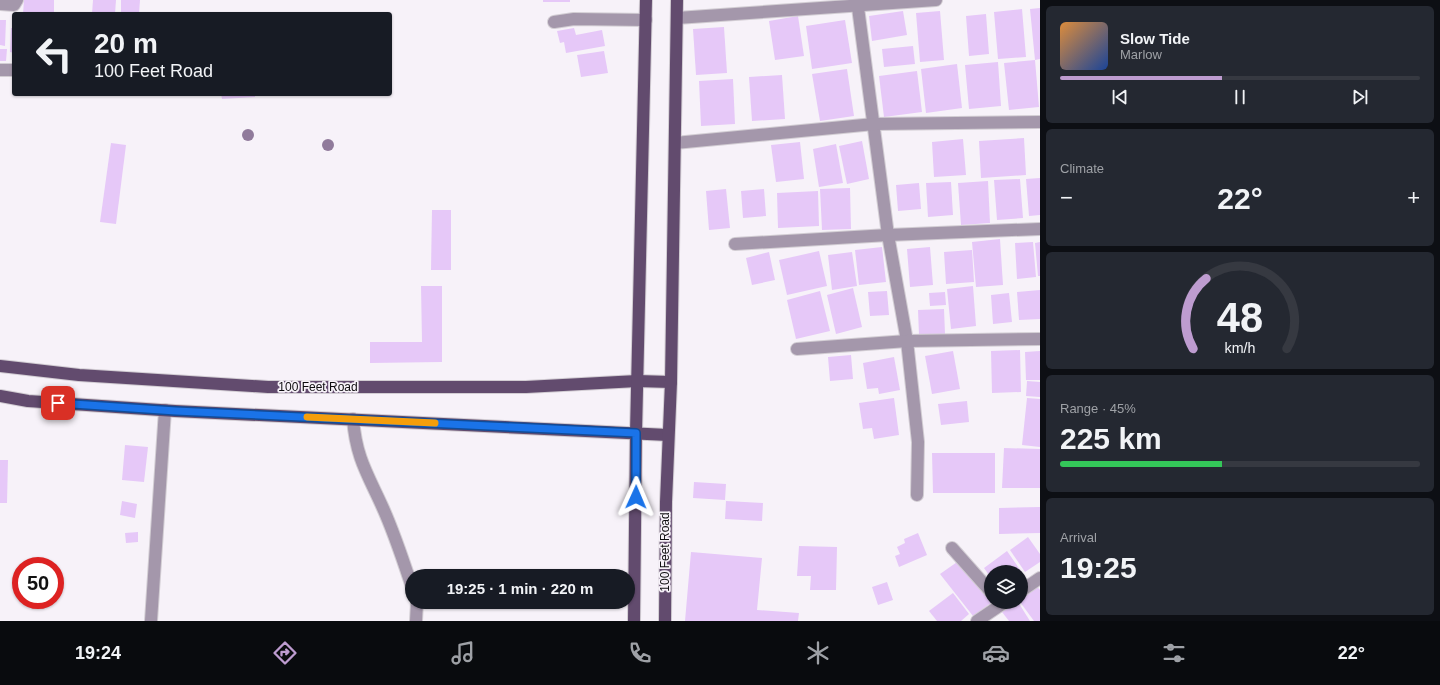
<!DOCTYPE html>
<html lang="en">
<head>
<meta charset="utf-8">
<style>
	body { margin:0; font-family:Helvetica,sans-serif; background:#242831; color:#f1f3f6; height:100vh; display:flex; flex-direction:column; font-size:15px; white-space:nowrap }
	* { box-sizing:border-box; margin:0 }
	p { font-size:13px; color:#9ea1a6 }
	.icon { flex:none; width:22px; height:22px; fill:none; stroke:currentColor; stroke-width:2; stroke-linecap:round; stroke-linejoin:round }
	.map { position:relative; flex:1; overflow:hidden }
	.drawer { display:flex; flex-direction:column; gap:6px; padding:6px; background:#0d0f14; width:400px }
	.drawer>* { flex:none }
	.top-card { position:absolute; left:12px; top:12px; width:380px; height:84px; border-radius:4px; box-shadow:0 1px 3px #0004; background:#171b24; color:#f1f3f6; overflow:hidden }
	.controls { position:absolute; left:984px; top:565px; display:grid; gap:8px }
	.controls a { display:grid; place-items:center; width:44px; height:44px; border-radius:50%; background:#171b24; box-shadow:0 1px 3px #0004; font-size:20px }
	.speed { position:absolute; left:12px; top:557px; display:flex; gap:8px; font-size:20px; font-weight:700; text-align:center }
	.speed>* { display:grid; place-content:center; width:52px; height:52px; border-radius:50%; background:#171b24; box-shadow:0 1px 3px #0004; line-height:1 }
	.speed .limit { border:6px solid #d22; background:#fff; color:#111 }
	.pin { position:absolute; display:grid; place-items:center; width:34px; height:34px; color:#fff; margin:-17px; border-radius:8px; box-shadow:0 2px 6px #0006 }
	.me { position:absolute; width:44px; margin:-22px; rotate:1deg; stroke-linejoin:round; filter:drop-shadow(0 0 3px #0008) }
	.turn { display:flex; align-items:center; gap:14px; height:84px; padding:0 16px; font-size:18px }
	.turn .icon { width:52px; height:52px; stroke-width:2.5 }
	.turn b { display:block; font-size:28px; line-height:34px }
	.big { font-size:30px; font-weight:800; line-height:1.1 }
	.drawer .card { flex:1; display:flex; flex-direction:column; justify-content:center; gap:6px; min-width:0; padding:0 14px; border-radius:6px; background:#242831 }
	.drawer .dial { align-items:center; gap:0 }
	.dial svg { height:104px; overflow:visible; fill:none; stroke:#363941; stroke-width:7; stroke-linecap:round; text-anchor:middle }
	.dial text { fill:#f1f3f6; stroke:none }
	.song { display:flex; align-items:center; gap:12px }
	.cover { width:48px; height:48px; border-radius:6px; background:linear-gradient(135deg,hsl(30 70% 55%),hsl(220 70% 35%)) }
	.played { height:4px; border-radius:2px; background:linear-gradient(90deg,#be9cd0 45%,#363941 45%) }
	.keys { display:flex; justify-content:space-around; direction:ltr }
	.heat { display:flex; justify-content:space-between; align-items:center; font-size:22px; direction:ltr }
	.charge { height:6px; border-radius:3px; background:linear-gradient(90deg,#34c759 45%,#363941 0) }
	.trip { position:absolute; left:405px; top:569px; width:230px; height:40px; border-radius:20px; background:#171b24; box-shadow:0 1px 3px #0004; font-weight:800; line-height:40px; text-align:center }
	.menu { display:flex; height:64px; justify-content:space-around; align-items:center; background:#090b0e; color:#9ea1a6 }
	.menu .icon { width:28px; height:28px }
	.menu .active { color:#be9cd0 }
	.menu b { font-size:18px; color:#f1f3f6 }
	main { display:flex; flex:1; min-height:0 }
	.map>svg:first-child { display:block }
	.building { fill:#e6c8f8 }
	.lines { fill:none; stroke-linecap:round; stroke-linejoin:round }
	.minor-casing { stroke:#d2cdd3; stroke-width:14 }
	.major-casing { stroke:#d2cdd3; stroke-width:14 }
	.minor { stroke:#a497ab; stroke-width:12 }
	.major { stroke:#624b6e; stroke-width:12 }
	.tree { fill:#907a9b }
	.route-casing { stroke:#114b97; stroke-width:10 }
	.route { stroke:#1a73e8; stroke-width:7 }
	.slow { stroke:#f59e0b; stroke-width:7 }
	.labels { text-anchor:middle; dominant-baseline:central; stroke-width:3.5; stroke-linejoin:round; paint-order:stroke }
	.street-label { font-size:12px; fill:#0d0c0e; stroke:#f7f2f9 }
</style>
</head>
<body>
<main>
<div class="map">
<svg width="1040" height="621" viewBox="0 0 1040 621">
	<rect width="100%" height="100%" fill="#f7f2f9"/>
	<g class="building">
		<polygon points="24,0 54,0 54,14 23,14"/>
		<polygon points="93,0 116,0 115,14 92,14"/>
		<polygon points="121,0 140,0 139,14 121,14"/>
		<rect x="543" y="0" width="27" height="2"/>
		<polygon points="1040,8 1040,59 1035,60 1030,9"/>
		<polygon points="1022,9 1026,57 998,59 994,12"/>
		<polygon points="903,11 907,35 872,41 869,16"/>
		<polygon points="940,11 944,60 920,62 916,13"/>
		<polygon points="986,14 989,54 969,56 966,16"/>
		<polygon points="798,16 804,56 775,60 769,21"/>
		<polygon points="0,20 6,20 5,46 0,45"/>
		<polygon points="845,20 852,63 812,69 806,26"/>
		<polygon points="724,27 727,73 696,75 693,29"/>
		<polygon points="11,28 14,28 14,53 10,52"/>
		<polygon points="574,28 576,35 602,30 605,46 566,53 564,42 560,43 557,31"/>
		<polygon points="913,46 915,64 884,67 882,49"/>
		<polygon points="0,49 7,49 6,61 0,61"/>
		<polygon points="604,51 608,73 581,77 577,55"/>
		<polygon points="1035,60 1039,107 1009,110 1004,63"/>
		<polygon points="998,62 1001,106 969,109 965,65"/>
		<polygon points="957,64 962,108 926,113 921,69"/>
		<polygon points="847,69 854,116 820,121 812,74"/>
		<polygon points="917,71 922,112 884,117 879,76"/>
		<polygon points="782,75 785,119 752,121 749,77"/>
		<polygon points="733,79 735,124 701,126 699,81"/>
		<polygon points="221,94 255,94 255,97 222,99"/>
		<polygon points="1024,138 1026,175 981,178 979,141"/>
		<polygon points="963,139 966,175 934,177 932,142"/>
		<polygon points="862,141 869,179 847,184 839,146"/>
		<polygon points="800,142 804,179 776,182 771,145"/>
		<polygon points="111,143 126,145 116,224 100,222"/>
		<polygon points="836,144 843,183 819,187 813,149"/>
		<polygon points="1040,178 1040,215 1029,216 1026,179"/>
		<polygon points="1020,179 1023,218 997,220 994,180"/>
		<polygon points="988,181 990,223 961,225 958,183"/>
		<polygon points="951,182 953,215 928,217 926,183"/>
		<polygon points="919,183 921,209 898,211 896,185"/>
		<polygon points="850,188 851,229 822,230 820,189"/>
		<polygon points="726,189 730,228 709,230 706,191"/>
		<polygon points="764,189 766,216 743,218 741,191"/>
		<polygon points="818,191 819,226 778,228 777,193"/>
		<polygon points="432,210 451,210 451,270 431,270"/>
		<polygon points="1000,239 1003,285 976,287 972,242"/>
		<polygon points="1033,242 1036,277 1017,279 1015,243"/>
		<polygon points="1040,242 1040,276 1038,276 1035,243"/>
		<polygon points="882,247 886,282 859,285 855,250"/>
		<polygon points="930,247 933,285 910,287 907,249"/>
		<polygon points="972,250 974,282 946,284 944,252"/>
		<polygon points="819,251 827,286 787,295 779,260"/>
		<polygon points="769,252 775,280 752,285 746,258"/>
		<polygon points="852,252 857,286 832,290 828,255"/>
		<polygon points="421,286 442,286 442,362 370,363 370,342 422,342"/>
		<polygon points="973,286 976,326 951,329 947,289"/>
		<polygon points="853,288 862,327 836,334 827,295"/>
		<polygon points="1040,290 1040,319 1019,320 1017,292"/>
		<polygon points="820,291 830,331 796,339 787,300"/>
		<polygon points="887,291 889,315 870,316 868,292"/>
		<polygon points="945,292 946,305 930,306 929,293"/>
		<polygon points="1009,293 1012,322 993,324 991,295"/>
		<polygon points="944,309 945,334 919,335 918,310"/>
		<polygon points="1020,350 1021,392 992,393 991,351"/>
		<polygon points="953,351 960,389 932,394 925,356"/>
		<polygon points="1040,351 1040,380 1026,380 1025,352"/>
		<polygon points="851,355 853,379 830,381 828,357"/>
		<polygon points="894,357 900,390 879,394 878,388 867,389 863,363"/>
		<polygon points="1027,381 1040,382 1040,397 1026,396"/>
		<polygon points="894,398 899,435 874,439 872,428 863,429 859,403"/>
		<polygon points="1027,398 1040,399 1040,447 1022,445"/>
		<polygon points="967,401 969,422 941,425 938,404"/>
		<polygon points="125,445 148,447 144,482 122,480"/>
		<polygon points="1004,448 1040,449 1040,488 1002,488"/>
		<polygon points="932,453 995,453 995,493 933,493"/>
		<polygon points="0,460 8,460 7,503 0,503"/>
		<polygon points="694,482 726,484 725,500 693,498"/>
		<polygon points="122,501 137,504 135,518 120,515"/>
		<polygon points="726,501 763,503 762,521 725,519"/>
		<polygon points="1040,507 1040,533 999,534 999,508"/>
		<polygon points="138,532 138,542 126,543 125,533"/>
		<polygon points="918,533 927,555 899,567 895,556 900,554 897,547 905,543 904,539"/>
		<polygon points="1028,537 1040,554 1040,562 1025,572 1010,550"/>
		<polygon points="799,546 837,547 836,590 810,590 811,576 797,576"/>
		<polygon points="1007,551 1023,574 1021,576 1021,572 991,572 991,578 984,568"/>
		<polygon points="691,552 762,558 757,610 799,613 798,621 685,621"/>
		<polygon points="960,560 991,601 991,603 973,616 940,574"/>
		<polygon points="887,582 893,600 878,605 872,587"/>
		<polygon points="1036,585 1040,590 1040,621 1034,621 1020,602 1021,596"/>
		<polygon points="953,593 969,614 961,621 937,621 929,611"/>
		<polygon points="1018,602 1030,621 1009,621 1002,612"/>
	</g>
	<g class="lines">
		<g class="minor-casing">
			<g id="minor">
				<polyline points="857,0 888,235 907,341 918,442 917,495"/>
				<polyline points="0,4 14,5 17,0"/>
				<polyline points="677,18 936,0"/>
				<polyline points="554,22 574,19 646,20"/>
				<polyline points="0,70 14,70"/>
				<polyline points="675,143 874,124 1040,122"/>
				<polyline points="735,244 888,235 1040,229"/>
				<polyline points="797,349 907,341 1040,339"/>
				<path d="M353,419C356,457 367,473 382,506C394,532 403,560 412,587"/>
				<polyline points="952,548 991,592"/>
				<polyline points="1021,591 1040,578"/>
				<polyline points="151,621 165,410"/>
				<polyline points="416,621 417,602"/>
				<polyline points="977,621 1005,602"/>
			</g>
		</g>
		<g class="major-casing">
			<g id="major">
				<polyline points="0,366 79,375 268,387 526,387 637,381 671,382"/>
				<polyline points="0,396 28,401 175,411 668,435"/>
				<polyline points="634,621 636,433 646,0"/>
				<polyline points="665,621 666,502 671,382 677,0"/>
			</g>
		</g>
		<use href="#minor" class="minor"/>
		<use href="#major" class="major"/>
	</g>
	<g class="tree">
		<circle cx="248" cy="135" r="6"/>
		<circle cx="328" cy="145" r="6"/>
	</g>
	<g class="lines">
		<g class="route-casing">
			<polyline id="route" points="58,403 176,411 636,433 636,497"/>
		</g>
		<use href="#route" class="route"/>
		<polyline class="slow" points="307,417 435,423"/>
	</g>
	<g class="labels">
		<g class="street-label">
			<text x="318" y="387">100 Feet Road</text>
			<text transform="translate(665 552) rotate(-90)">100 Feet Road</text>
		</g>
	</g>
</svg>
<div class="controls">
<a><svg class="icon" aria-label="layers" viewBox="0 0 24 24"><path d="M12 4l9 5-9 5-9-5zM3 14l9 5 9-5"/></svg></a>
</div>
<div class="speed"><div class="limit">50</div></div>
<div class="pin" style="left:58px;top:403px;background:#d93025"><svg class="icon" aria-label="arrive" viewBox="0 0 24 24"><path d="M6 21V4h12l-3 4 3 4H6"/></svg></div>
<svg class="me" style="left:636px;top:497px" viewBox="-20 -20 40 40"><path d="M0-17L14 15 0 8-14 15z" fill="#1a73e8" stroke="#fff" stroke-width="4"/></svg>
<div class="trip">19:25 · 1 min · 220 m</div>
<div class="top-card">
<div class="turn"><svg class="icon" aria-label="left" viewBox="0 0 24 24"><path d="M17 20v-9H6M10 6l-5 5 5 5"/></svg><div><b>20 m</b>100 Feet Road</div></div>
</div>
</div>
<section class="drawer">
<div class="card">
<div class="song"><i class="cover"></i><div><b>Slow Tide</b><p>Marlow</p></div></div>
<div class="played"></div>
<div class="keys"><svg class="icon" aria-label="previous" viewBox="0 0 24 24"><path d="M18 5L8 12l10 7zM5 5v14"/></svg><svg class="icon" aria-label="pause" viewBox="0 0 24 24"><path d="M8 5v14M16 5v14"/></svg><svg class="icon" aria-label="next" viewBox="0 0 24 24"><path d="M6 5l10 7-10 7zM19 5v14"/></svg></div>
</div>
<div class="card"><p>Climate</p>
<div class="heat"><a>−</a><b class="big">22°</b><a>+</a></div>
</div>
<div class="card dial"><svg viewBox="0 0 100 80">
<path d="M14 69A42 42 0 1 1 86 69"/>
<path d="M14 69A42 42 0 0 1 24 15" stroke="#be9cd0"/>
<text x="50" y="56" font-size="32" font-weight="700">48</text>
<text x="50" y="72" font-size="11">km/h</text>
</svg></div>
<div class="card"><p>Range · 45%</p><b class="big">225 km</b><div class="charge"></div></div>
<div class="card"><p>Arrival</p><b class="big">19:25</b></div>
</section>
</main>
<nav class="menu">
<b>19:24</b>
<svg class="icon active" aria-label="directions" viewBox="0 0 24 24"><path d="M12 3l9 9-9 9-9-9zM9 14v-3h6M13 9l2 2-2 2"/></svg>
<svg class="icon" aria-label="music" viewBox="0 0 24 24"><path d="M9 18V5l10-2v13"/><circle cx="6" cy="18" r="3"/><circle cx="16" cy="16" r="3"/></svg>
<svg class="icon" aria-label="phone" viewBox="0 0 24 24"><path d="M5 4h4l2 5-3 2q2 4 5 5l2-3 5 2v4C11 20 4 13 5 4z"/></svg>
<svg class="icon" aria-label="climate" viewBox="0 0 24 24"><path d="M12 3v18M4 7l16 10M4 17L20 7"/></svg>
<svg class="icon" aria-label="car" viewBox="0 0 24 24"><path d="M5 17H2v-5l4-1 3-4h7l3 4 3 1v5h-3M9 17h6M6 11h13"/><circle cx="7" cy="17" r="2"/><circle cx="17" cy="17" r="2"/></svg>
<svg class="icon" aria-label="filters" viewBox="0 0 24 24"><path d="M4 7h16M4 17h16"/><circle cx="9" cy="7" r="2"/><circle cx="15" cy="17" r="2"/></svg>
<b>22°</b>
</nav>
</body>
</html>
